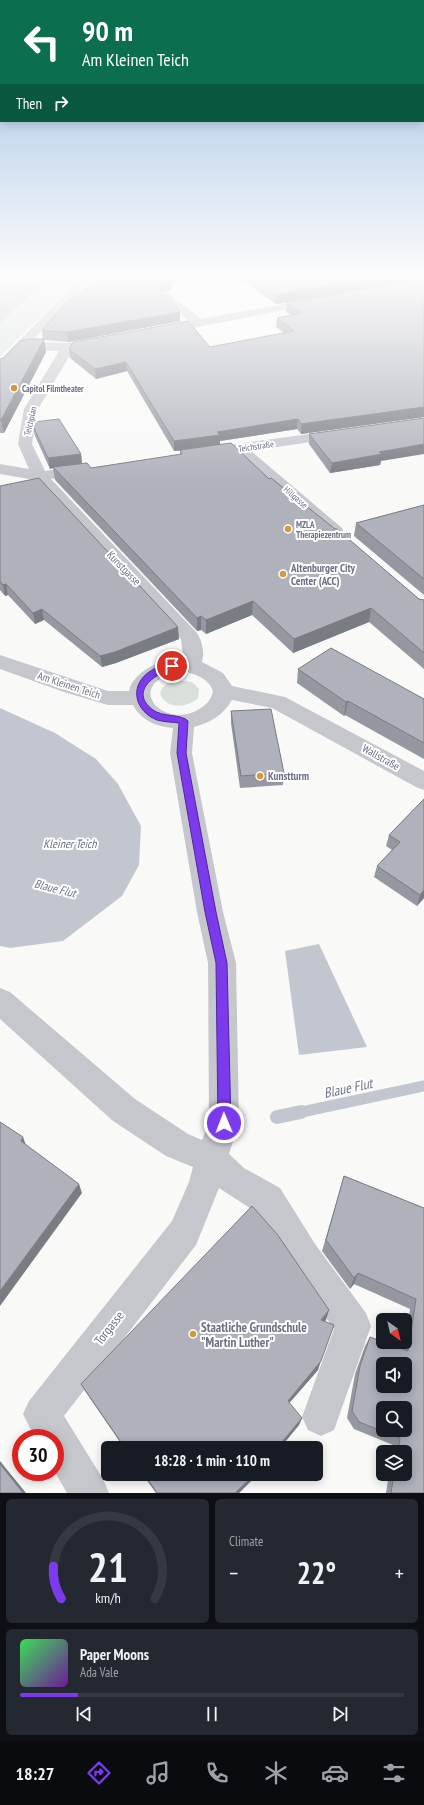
<!DOCTYPE html>
<html lang="en">
<head>
<meta charset="utf-8">
<style>
	body { margin:0; font-family:"PT Sans Narrow",sans-serif; background:#242831; color:#f1f3f6; height:100vh; display:flex; flex-direction:column; font-size:15px; white-space:nowrap }
	* { box-sizing:border-box; margin:0 }
	p { font-size:13px; color:#9ea1a6 }
	.icon { flex:none; width:22px; height:22px; fill:none; stroke:currentColor; stroke-width:2; stroke-linecap:round; stroke-linejoin:round }
	.map { position:relative; height:1493px; overflow:hidden }
	.panel { display:flex; flex-direction:column; gap:6px; padding:6px; background:#0d0f14; flex:1 }
	.panel>* { flex:none }
	.banner { position:absolute; left:0px; top:0px; width:424px; height:122px; box-shadow:0 2px 10px #0003; background:#0b6e4f; color:#fff; overflow:hidden }
	.needle { width:26px; rotate:146deg }
	.tools { position:absolute; left:376px; top:1313px; display:grid; gap:8px }
	.tools a { display:grid; place-items:center; width:36px; height:36px; border-radius:6px; background:#171b24; box-shadow:0 2px 10px #0003; font-size:20px }
	.speed { position:absolute; left:12px; top:1429px; display:flex; gap:8px; font-size:20px; font-weight:700; text-align:center }
	.speed>* { display:grid; place-content:center; width:52px; height:52px; border-radius:50%; background:#171b24; box-shadow:0 2px 10px #0003; line-height:1 }
	.speed .limit { border:6px solid #d22; background:#fff; color:#111 }
	.pin { position:absolute; display:grid; place-items:center; width:34px; height:34px; color:#fff; margin:-17px; border:2px solid #fff; border-radius:50%; box-shadow:0 1px 4px #0007 }
	.me { position:absolute; width:44px; margin:-22px; rotate:359deg; stroke-linejoin:round; filter:drop-shadow(0 0 3px #0008) }
	.turn { display:flex; align-items:center; gap:14px; height:84px; padding:0 16px; font-size:18px }
	.turn .icon { width:52px; height:52px; stroke-width:2.5 }
	.turn b { display:block; font-size:28px; line-height:34px }
	.then { display:flex; align-items:center; height:38px; padding:0 16px; background:#0003; gap:8px; font-size:15px }
	.big { font-size:30px; font-weight:600; line-height:1.1 }
	.panel .widget { flex:1; display:flex; flex-direction:column; justify-content:center; gap:6px; min-width:0; padding:0 14px; border-radius:6px; background:#242831 }
	.panel .dial { align-items:center; gap:0 }
	.dial svg { height:104px; overflow:visible; fill:none; stroke:#363941; stroke-width:7; stroke-linecap:round; text-anchor:middle }
	.dial text { fill:#f1f3f6; stroke:none }
	.song { display:flex; align-items:center; gap:12px }
	.cover { width:48px; height:48px; border-radius:6px; background:linear-gradient(135deg,hsl(130 70% 55%),hsl(280 70% 35%)) }
	.played { height:4px; border-radius:2px; background:linear-gradient(90deg,#7c3aed 15%,#363941 15%) }
	.keys { display:flex; justify-content:space-around; direction:ltr }
	.heat { display:flex; justify-content:space-between; align-items:center; font-size:22px; direction:ltr }
	.panel .tiles { flex:1; display:grid; gap:6px; grid-template-columns:1fr 1fr }
	.widget:last-child { grid-column:span 2 }
	.trip { position:absolute; left:101px; top:1441px; width:222px; height:40px; border-radius:6px; background:#171b24; box-shadow:0 2px 10px #0003; font-weight:600; line-height:40px; text-align:center }
	.menu { display:flex; height:64px; justify-content:space-around; align-items:center; background:#090b0e; color:#9ea1a6 }
	.menu .icon { width:28px; height:28px }
	.menu .on { color:#7c3aed }
	.menu b { font-size:18px; color:#f1f3f6 }
	.map>svg:first-child { display:block }
	.green { fill:#d9e0da }
	.water { fill:#c2c6ce }
	.lines { fill:none; stroke-linecap:round; stroke-linejoin:round }
	.stream-far1 { stroke:#c2c6ce; stroke-width:11 }
	.stream { stroke:#c2c6ce; stroke-width:14 }
	.minor { fill:#c6c7cd; fill-rule:evenodd }
	.wall { fill:#9698a1 }
	.shaded-wall { fill:#7a7c83 }
	.building { fill:#afb1bb; stroke:#7a7c83; fill-rule:evenodd }
	.route { fill:#7c3aed; stroke:#51269a }
	.poi-dot { fill:#d4993d; stroke:#fff; stroke-width:1.5 }
	.labels { text-anchor:middle; dominant-baseline:central; stroke-width:4; stroke-linejoin:round; paint-order:stroke }
	.far-poi-label { font-size:9px; font-weight:bold; fill:#6b7086; stroke:#fff; text-anchor:start }
	.far-street-label { font-size:9px; fill:#6b7086; stroke:#fff }
	.street-label { font-size:11px; fill:#6b7086; stroke:#fff }
	.poi-label { font-size:11px; font-weight:bold; fill:#6b7086; stroke:#fff; text-anchor:start }
	.water-label { font-size:12px; font-style:italic; fill:#6d7687; stroke:#fff }
	.near-poi-label { font-size:13px; font-weight:bold; fill:#6b7086; stroke:#fff; text-anchor:start }
	.near-street-label { font-size:13px; fill:#6b7086; stroke:#fff }
	.near-water-label { font-size:14px; font-style:italic; fill:#6d7687; stroke:#fff }
</style>
</head>
<body>
<div class="map">
<svg width="424" height="1493" viewBox="0 0 424 1493">
	<rect width="100%" height="100%" fill="#f9f9f8"/>
	<g class="green">
		<polygon points="0,276 82,276 0,357"/>
		<path d="M179,680L192,682L199,689L198,698C187,708 167,710 160,694C162,684 170,681 179,680Z"/>
	</g>
	<g class="water">
		<polygon points="0,276 50,276 0,323"/>
		<polygon points="0,708 55,733 96,759 118,784 141,826 139,865 122,896 63,941 10,948 0,946"/>
		<polygon points="319,944 367,1047 299,1055 285,951"/>
	</g>
	<g class="lines">
		<polyline class="stream-far1" points="297,1113 424,1086"/>
		<polyline class="stream" points="277,1117 301,1112"/>
		<g class="minor">
			<path d="M83,276H94L31,342L68,343L100,337L104,338L106,341L104,344L73,350L38,409L32,444L45,471L84,465L89,467L92,470L89,473L51,479L197,633C202,641 205,653 202,662L223,673L232,686L285,697L424,771V790L416,787L272,708L232,700C223,715 212,722 194,727L192,753L223,912L236,963L239,1123L229,1154L244,1168L280,1188L315,1244L366,1313L371,1326L334,1430L321,1436L308,1430L302,1417L334,1329L291,1268L256,1212L219,1188L196,1245L64,1416L103,1479L109,1493H67L55,1472V1438H35L23,1414L29,1401L172,1221L189,1182L193,1167L166,1156L113,1121L0,1019V988L10,992L135,1099L188,1134L202,1140L209,1123L208,963L197,912L170,753L173,728C156,727 141,720 133,705H108L64,692L0,669V655L108,691H129C133,671 165,657 183,658L181,639L35,480L0,474V464L29,469L18,444L24,409L59,351L24,350L5,370L0,371V360ZM181,671C193,673 209,678 213,691C211,701 205,706 196,711C159,728 123,683 181,671Z"/>
			<polygon points="165,293 169,294 201,319 317,298 323,301 317,304 161,334 157,333 155,330 157,327 189,321 161,298 159,296"/>
			<polygon points="339,430 344,431 346,434 344,437 251,451 342,528 344,532 342,536 336,537 330,536 236,453 207,458 202,456 199,453 202,450 207,448"/>
		</g>
	</g>
	<g class="wall">
		<polygon points="100,276 180,276 168,292 163,292 180,312 180,321 68,342 44,340 46,352 4,433 0,433 0,359 4,358 43,339 42,331 95,282"/>
		<polygon points="240,276 424,276 424,278 276,304 242,280"/>
		<polygon points="424,278 424,417 301,434 297,429 220,441 220,444 269,479 419,599 424,600 424,669 369,622 293,653 252,615 206,634 201,630 197,631 55,480 53,468 50,469 35,436 33,426 81,454 82,463 91,468 180,454 180,451 174,451 127,371 96,379 70,358 69,349 210,347 284,333 276,327 277,318 291,315 286,312 287,303"/>
		<polygon points="309,434 381,461 380,465 330,473 309,444"/>
		<polygon points="0,486 179,639 116,663 102,667 44,620 35,624 8,595 5,596 0,590"/>
		<polygon points="424,505 424,595 354,536 356,523"/>
		<polygon points="298,669 424,699 424,759 345,715 344,716 297,683"/>
		<polygon points="231,711 284,773 283,785 240,788 231,723"/>
		<polygon points="424,799 424,898 417,906 374,877 377,866 392,850 386,846 389,835"/>
		<polygon points="344,1176 424,1208 424,1493 386,1493 389,1474 405,1474 405,1452 392,1452 393,1445 354,1429 347,1418 355,1374 365,1346 370,1337 404,1349 410,1309 354,1284 350,1289 322,1251"/>
		<polygon points="326,1320 324,1321 318,1370 289,1403 302,1418 299,1425 280,1448 124,1448 85,1391 81,1384"/>
		<polygon points="142,1474 258,1474 239,1493 156,1493"/>
	</g>
	<g class="shaded-wall">
		<polygon points="173,276 180,276 168,292 167,283"/>
		<polygon points="385,276 424,276 424,278 276,304 276,295"/>
		<polygon points="164,283 164,292 158,296 157,287"/>
		<polygon points="180,312 180,321 68,342 67,332"/>
		<polygon points="44,339 46,352 4,433 1,420"/>
		<polygon points="126,362 127,371 96,379 95,369"/>
		<polygon points="424,407 424,417 301,434 301,424"/>
		<polygon points="298,419 297,429 220,441 220,445 174,451 174,441 217,432"/>
		<polygon points="424,444 424,454 381,461 380,465 330,473 332,463 379,452"/>
		<polygon points="81,454 82,464 53,467 53,468 50,469 48,458"/>
		<polygon points="6,584 8,595 5,596 3,585"/>
		<polygon points="253,601 252,615 206,634 206,620"/>
		<polygon points="371,608 369,622 293,653 294,639"/>
		<polygon points="42,609 44,620 35,624 33,613"/>
		<polygon points="201,616 201,630 197,631 197,618"/>
		<polygon points="178,627 179,639 116,663 102,667 100,656"/>
		<polygon points="348,701 345,715 344,716 346,702"/>
		<polygon points="424,890 424,898 417,906 420,895"/>
		<polygon points="23,1137 27,1148 21,1141"/>
		<polygon points="79,1184 82,1193 0,1306 0,1291"/>
		<polygon points="358,1273 354,1284 350,1289 354,1278"/>
		<polygon points="329,1310 326,1320 318,1329 321,1320"/>
		<polygon points="321,1361 318,1370 285,1408 288,1401"/>
		<polygon points="302,1418 299,1425 280,1448 277,1448"/>
		<polygon points="0,1461 26,1493 23,1493 0,1464"/>
		<polygon points="255,1474 258,1474 239,1493 235,1493"/>
	</g>
	<g class="building">
		<polygon points="100,276 173,276 167,283 164,283 157,287 172,300 180,312 67,332 42,331 67,302 95,282"/>
		<polygon points="250,276 385,276 276,295"/>
		<polygon points="424,278 424,407 301,424 298,419 217,432 220,435 174,441 126,362 95,369 69,349 73,342 188,321 210,347 294,331 277,318 301,313 287,303"/>
		<polygon points="30,339 44,339 1,420 0,420 0,359 4,358 20,341"/>
		<polygon points="424,418 424,444 379,452 382,454 332,463 309,434"/>
		<polygon points="59,419 81,454 48,458 33,426 34,422"/>
		<polygon points="231,443 269,479 271,478 335,529 337,529 419,599 424,600 424,653 371,608 294,639 253,601 206,620 201,616 197,618 53,467 87,463 91,468 182,454 180,450"/>
		<polygon points="39,478 178,627 115,652 100,656 42,609 33,613 6,584 3,585 0,581 0,486"/>
		<polygon points="424,505 424,579 356,523"/>
		<polygon points="331,648 424,699 424,743 348,701 346,702 298,669"/>
		<polygon points="271,709 284,773 241,776 231,711"/>
		<polygon points="424,799 424,890 420,895 377,866 400,842 389,835"/>
		<polygon points="0,1122 23,1137 21,1141 79,1184 0,1291"/>
		<path d="M344,1176L424,1208V1493H391L394,1474H405V1452H398L400,1438L359,1422L352,1411L360,1366L370,1337L408,1351L416,1299L358,1273L354,1278L326,1240ZM383,1364H405V1386H383ZM383,1408H405V1430H383Z"/>
		<polygon points="252,1206 277,1234 329,1310 321,1320 334,1325 321,1361 288,1401 302,1418 277,1448 125,1448 81,1384"/>
		<polygon points="0,1464 23,1493 0,1493"/>
		<polygon points="144,1474 255,1474 235,1493 157,1493"/>
	</g>
	<linearGradient id="sky" x2="0" y2="1"><stop stop-color="#99bbde"/><stop offset="0.57" stop-color="#fcfcfc"/><stop offset="1" stop-color="#fcfcfc" stop-opacity="0"/></linearGradient>
	<rect width="424" height="485" fill="url(#sky)"/>
	<path class="route" d="M172,663L175,664V668C156,673 128,691 153,710C162,717 182,714 188,721L186,753L216,912L227,963L231,1123L229,1128L224,1130L220,1128L218,1123L216,963L205,912L177,753L179,723C172,722 164,722 157,720C136,712 128,687 149,672C156,667 164,665 172,663Z"/>
	<g class="poi-dot">
		<circle cx="14" cy="388" r="4"/>
		<circle cx="288" cy="529" r="4"/>
		<circle cx="283" cy="574" r="4"/>
		<circle cx="260" cy="776" r="4"/>
		<circle cx="193" cy="1334" r="4"/>
	</g>
	<g class="labels">
		<g class="far-poi-label">
			<text x="22" y="388">Capitol Filmtheater</text>
			<text x="296" y="524">MZLA<tspan x="296" dy="10">Therapiezentrum</tspan></text>
		</g>
		<g class="far-street-label">
			<text transform="translate(30 421) rotate(-77)">Teichplan</text>
			<text transform="translate(256 446) rotate(-8)">Teichstraße</text>
			<text transform="translate(296 497) rotate(41)">Hillgasse</text>
		</g>
		<g class="street-label">
			<text transform="translate(124 568) rotate(46)">Kunstgasse</text>
			<text transform="translate(69 685) rotate(18)">Am Kleinen Teich</text>
			<text transform="translate(381 757) rotate(29)">Wallstraße</text>
		</g>
		<g class="poi-label">
			<text x="291" y="568">Altenburger City<tspan x="291" dy="13">Center (ACC)</tspan></text>
			<text x="268" y="776">Kunstturm</text>
		</g>
		<g class="water-label">
			<text x="70" y="843">Kleiner Teich</text>
			<text transform="translate(55 888) rotate(14)">Blaue Flut</text>
		</g>
		<g class="near-poi-label">
			<text x="201" y="1327">Staatliche Grundschule<tspan x="201" dy="15">"Martin Luther"</tspan></text>
		</g>
		<g class="near-street-label">
			<text transform="translate(109 1328) rotate(-52)">Torgasse</text>
		</g>
		<g class="near-water-label">
			<text transform="translate(348 1088) rotate(-12)">Blaue Flut</text>
		</g>
	</g>
</svg>
<div class="tools">
<a><svg class="needle" viewBox="-14 -14 28 28"><path d="M0-13l5 13h-10z" fill="#e53935"/><path d="M0 13l5-13h-10z" fill="#9ea1a6"/></svg></a>
<a><svg class="icon" aria-label="sound" viewBox="0 0 24 24"><path d="M4 9h4l5-4v14l-5-4H4zM17 9q2 3 0 6"/></svg></a>
<a><svg class="icon" aria-label="search" viewBox="0 0 24 24"><circle cx="10" cy="10" r="6"/><path d="M15 15l6 6"/></svg></a>
<a><svg class="icon" aria-label="layers" viewBox="0 0 24 24"><path d="M12 4l9 5-9 5-9-5zM3 14l9 5 9-5"/></svg></a>
</div>
<div class="speed"><div class="limit">30</div></div>
<div class="pin" style="left:172px;top:666px;background:#d93025"><svg class="icon" aria-label="arrive" viewBox="0 0 24 24"><path d="M6 21V4h12l-3 4 3 4H6"/></svg></div>
<svg class="me" style="left:224px;top:1123px" viewBox="-20 -20 40 40"><circle r="17" fill="#7c3aed" stroke="#fff" stroke-width="3"/><path d="M0-11L8 9 0 5-8 9z" fill="#fff"/></svg>
<div class="trip">18:28 · 1 min · 110 m</div>
<div class="banner">
<div class="turn"><svg class="icon" aria-label="left" viewBox="0 0 24 24"><path d="M17 20v-9H6M10 6l-5 5 5 5"/></svg><div><b>90 m</b>Am Kleinen Teich</div></div>
<div class="then">Then<svg class="icon" aria-label="right" viewBox="0 0 24 24"><path d="M7 20v-9h11M14 6l5 5-5 5"/></svg></div>
</div>
</div>
<section class="panel">
<div class="tiles">
<div class="widget dial"><svg viewBox="0 0 100 80">
<path d="M14 69A42 42 0 1 1 86 69"/>
<path d="M14 69A42 42 0 0 1 8 44" stroke="#7c3aed"/>
<text x="50" y="56" font-size="32" font-weight="700">21</text>
<text x="50" y="72" font-size="11">km/h</text>
</svg></div>
<div class="widget"><p>Climate</p>
<div class="heat"><a>−</a><b class="big">22°</b><a>+</a></div>
</div>
<div class="widget">
<div class="song"><i class="cover"></i><div><b>Paper Moons</b><p>Ada Vale</p></div></div>
<div class="played"></div>
<div class="keys"><svg class="icon" aria-label="previous" viewBox="0 0 24 24"><path d="M18 5L8 12l10 7zM5 5v14"/></svg><svg class="icon" aria-label="pause" viewBox="0 0 24 24"><path d="M8 5v14M16 5v14"/></svg><svg class="icon" aria-label="next" viewBox="0 0 24 24"><path d="M6 5l10 7-10 7zM19 5v14"/></svg></div>
</div>
</div>
</section>
<nav class="menu">
<b>18:27</b>
<svg class="icon on" aria-label="directions" viewBox="0 0 24 24"><path d="M12 3l9 9-9 9-9-9zM9 14v-3h6M13 9l2 2-2 2"/></svg>
<svg class="icon" aria-label="music" viewBox="0 0 24 24"><path d="M9 18V5l10-2v13"/><circle cx="6" cy="18" r="3"/><circle cx="16" cy="16" r="3"/></svg>
<svg class="icon" aria-label="phone" viewBox="0 0 24 24"><path d="M5 4h4l2 5-3 2q2 4 5 5l2-3 5 2v4C11 20 4 13 5 4z"/></svg>
<svg class="icon" aria-label="climate" viewBox="0 0 24 24"><path d="M12 3v18M4 7l16 10M4 17L20 7"/></svg>
<svg class="icon" aria-label="car" viewBox="0 0 24 24"><path d="M5 17H2v-5l4-1 3-4h7l3 4 3 1v5h-3M9 17h6M6 11h13"/><circle cx="7" cy="17" r="2"/><circle cx="17" cy="17" r="2"/></svg>
<svg class="icon" aria-label="filters" viewBox="0 0 24 24"><path d="M4 7h16M4 17h16"/><circle cx="9" cy="7" r="2"/><circle cx="15" cy="17" r="2"/></svg>
</nav>
</body>
</html>
